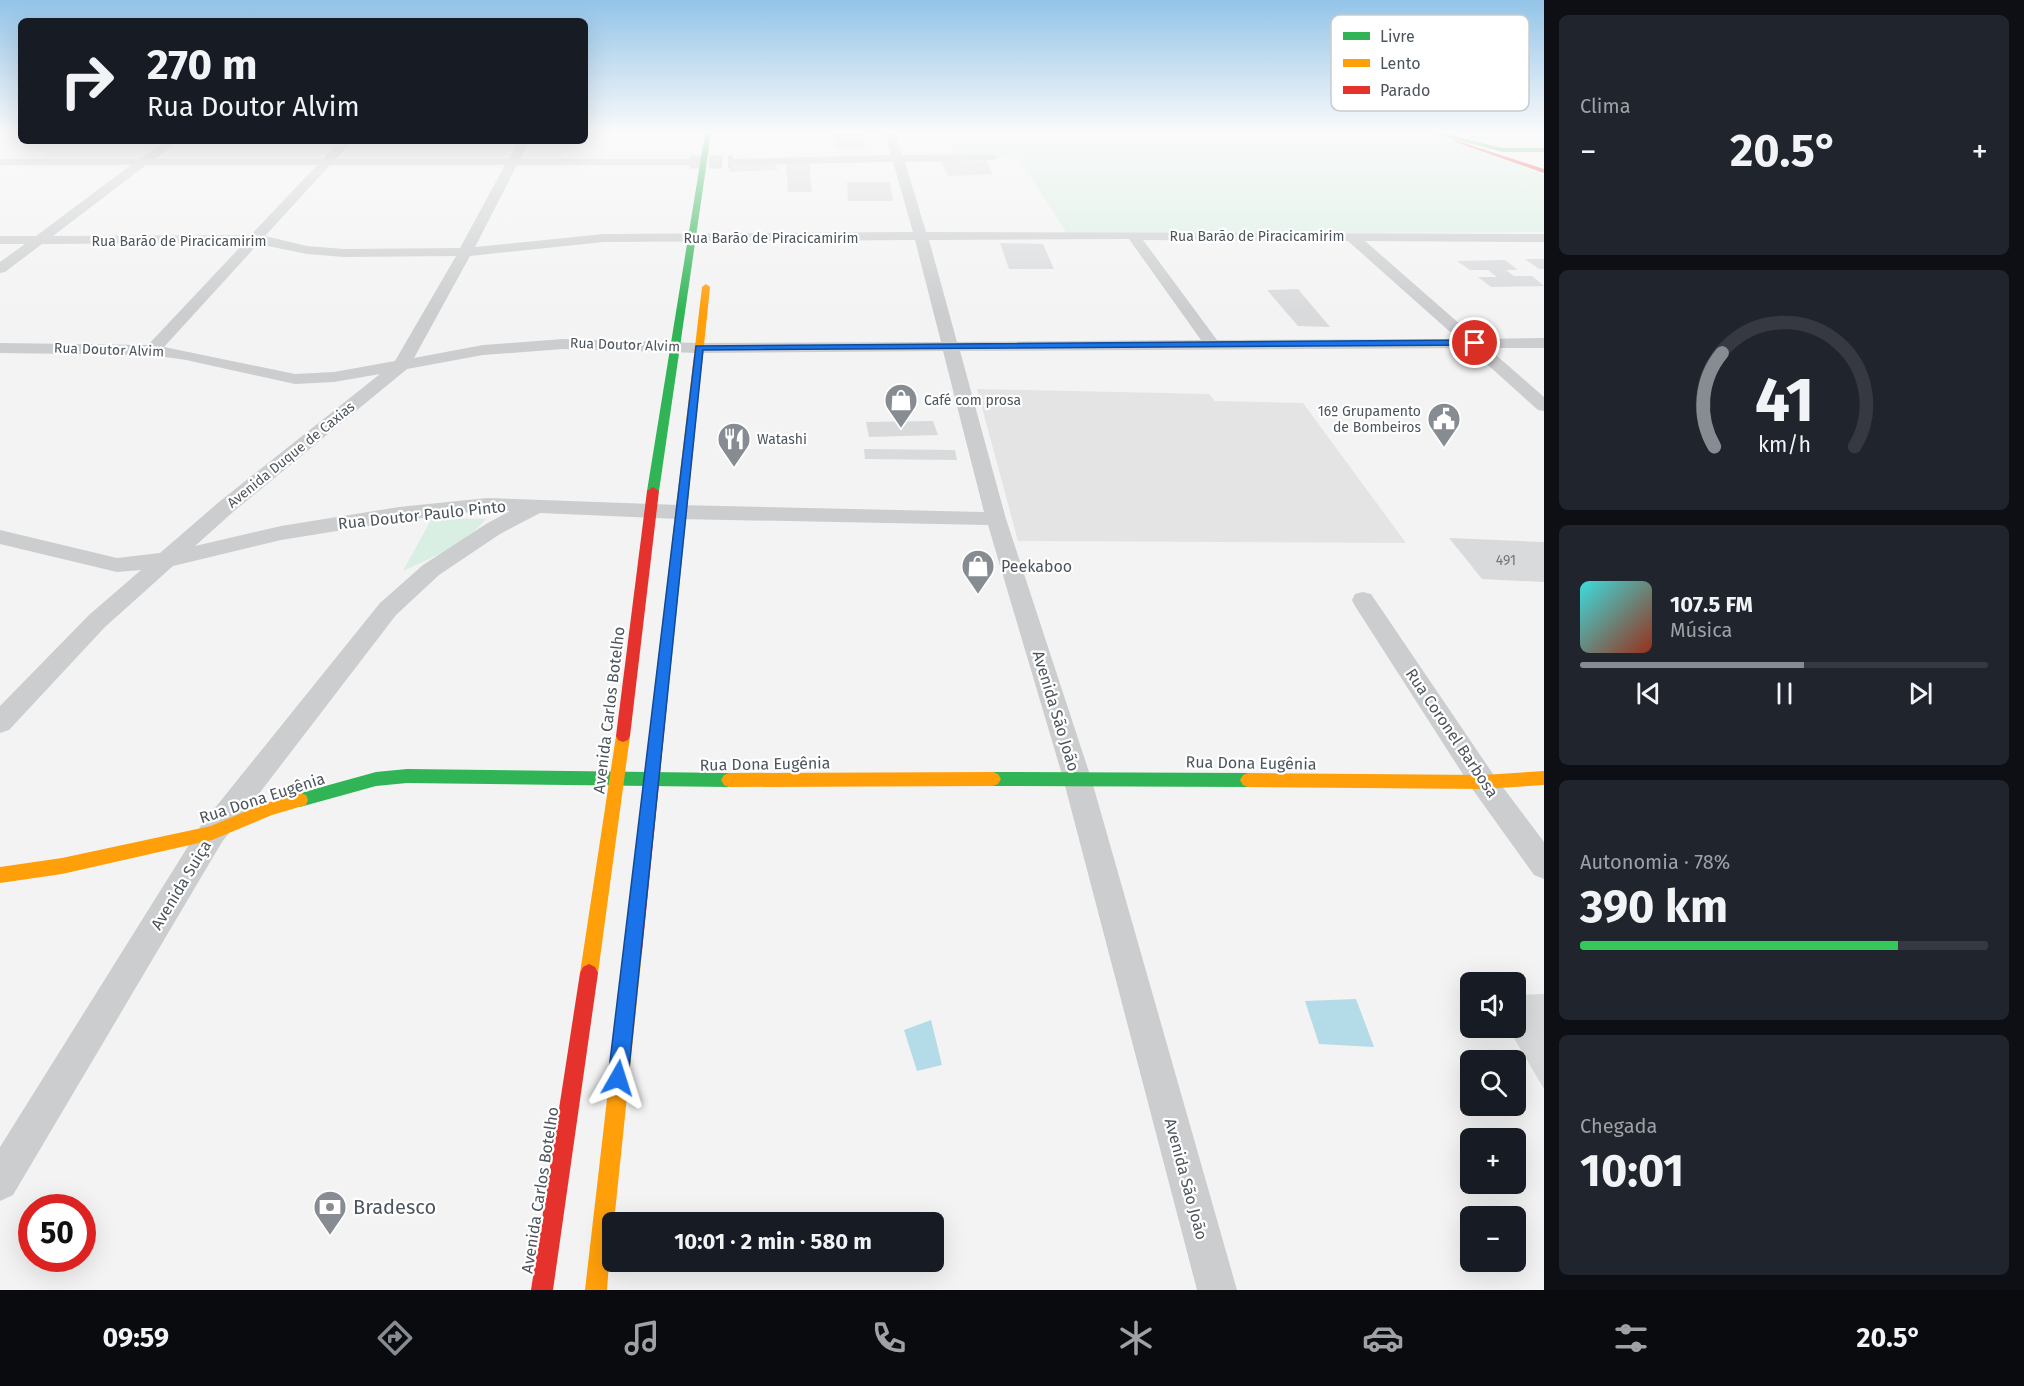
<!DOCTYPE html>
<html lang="pt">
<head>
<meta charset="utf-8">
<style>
	body { margin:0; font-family:"Fira Sans",sans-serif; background:#20242c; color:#f1f3f6; height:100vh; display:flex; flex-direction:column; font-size:22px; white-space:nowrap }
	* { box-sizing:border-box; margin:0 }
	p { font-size:20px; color:#9ea1a6 }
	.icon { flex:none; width:33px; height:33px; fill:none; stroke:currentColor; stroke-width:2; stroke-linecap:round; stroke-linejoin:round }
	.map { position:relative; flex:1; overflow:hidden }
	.details { display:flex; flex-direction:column; gap:15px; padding:15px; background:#0d0f14; width:480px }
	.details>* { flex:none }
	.hud { position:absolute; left:18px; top:18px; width:570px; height:126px; border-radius:9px; box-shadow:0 6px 24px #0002; background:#171b24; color:#f1f3f6; overflow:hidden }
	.fabs { position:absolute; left:1460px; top:972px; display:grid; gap:12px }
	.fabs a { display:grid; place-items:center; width:66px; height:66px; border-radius:9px; background:#171b24; box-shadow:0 6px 24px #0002; font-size:30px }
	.speed { position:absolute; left:18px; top:1194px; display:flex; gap:12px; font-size:30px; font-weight:700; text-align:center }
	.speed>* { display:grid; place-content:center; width:78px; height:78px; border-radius:50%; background:#171b24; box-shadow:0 6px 24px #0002; line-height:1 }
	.speed .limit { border:9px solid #d22; background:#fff; color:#111 }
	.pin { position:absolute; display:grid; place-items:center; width:51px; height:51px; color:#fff; margin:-26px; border:3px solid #fff; border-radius:50%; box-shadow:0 2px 6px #0007 }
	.me { position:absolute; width:66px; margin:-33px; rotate:6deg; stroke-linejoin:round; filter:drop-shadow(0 0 4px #0008) }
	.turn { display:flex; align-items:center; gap:21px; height:126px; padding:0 30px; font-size:27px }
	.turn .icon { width:78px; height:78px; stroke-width:2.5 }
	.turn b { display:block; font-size:42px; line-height:51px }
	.big { font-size:45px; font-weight:700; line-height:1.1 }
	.details .card { flex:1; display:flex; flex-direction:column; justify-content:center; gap:9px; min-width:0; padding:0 21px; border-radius:9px; background:#20242c }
	.details .dial { align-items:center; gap:0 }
	.dial svg { height:156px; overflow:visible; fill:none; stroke:#363941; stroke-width:7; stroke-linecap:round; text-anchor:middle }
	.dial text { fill:#f1f3f6; stroke:none }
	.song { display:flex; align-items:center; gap:18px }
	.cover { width:72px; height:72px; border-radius:9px; background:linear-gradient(135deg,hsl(180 70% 55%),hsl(10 70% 35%)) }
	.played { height:6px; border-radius:3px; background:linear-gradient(90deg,#868c92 55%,#363941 55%) }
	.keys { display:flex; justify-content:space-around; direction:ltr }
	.heat { display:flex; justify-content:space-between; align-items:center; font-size:33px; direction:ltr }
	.charge { height:9px; border-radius:4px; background:linear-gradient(90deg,#34c759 78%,#363941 0) }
	.trip { position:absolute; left:602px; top:1212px; width:342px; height:60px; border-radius:9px; background:#171b24; box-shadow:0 6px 24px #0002; font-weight:700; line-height:60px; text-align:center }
	.tab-bar { display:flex; height:96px; justify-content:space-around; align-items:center; background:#090b0e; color:#9ea1a6 }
	.tab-bar .icon { width:42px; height:42px }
	.tab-bar .current { color:#868c92 }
	.tab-bar b { font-size:27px; color:#f1f3f6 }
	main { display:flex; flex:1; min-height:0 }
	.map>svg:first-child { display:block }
	.education { fill:#e5e4e4 }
	.green { fill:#daefe3 }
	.water { fill:#b3dce8 }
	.building { fill:#d9dadc }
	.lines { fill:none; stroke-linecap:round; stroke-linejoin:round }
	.street-tunnel { stroke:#c9ccce; stroke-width:13; stroke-dasharray:13 6; stroke-linecap:butt }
	.street { fill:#cbcdce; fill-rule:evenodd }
	.fast { fill:#30b455; fill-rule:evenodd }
	.slow { fill:#ff9f0a; fill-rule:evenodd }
	.jam { fill:#e5322d; fill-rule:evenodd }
	.route { fill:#1a73e8; stroke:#114b97; stroke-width:1.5 }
	.labels { text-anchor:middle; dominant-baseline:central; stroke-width:4.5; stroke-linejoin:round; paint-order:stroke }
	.far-street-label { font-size:14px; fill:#4c555d; stroke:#fff }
	.far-poi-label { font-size:14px; fill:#4c555d; stroke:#fff; text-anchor:start }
	.number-label { font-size:14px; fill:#71787e }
	.street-label { font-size:16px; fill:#4c555d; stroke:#fff }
	.poi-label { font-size:16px; fill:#4c555d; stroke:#fff; text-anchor:start }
	.near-poi-label { font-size:20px; fill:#4c555d; stroke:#fff; text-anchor:start }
	.key { fill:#fff; stroke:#c9ccce; stroke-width:1.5 }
	.key-label { font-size:16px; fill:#4c555d }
</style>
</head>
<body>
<main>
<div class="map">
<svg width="1544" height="1290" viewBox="0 0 1544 1290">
	<rect width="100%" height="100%" fill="#f3f3f3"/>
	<polygon class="education" points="977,389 1209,394 1215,401 1303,403 1406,543 1018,541"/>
	<g class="green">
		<polygon points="944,133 1431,133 1544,175 1544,232 1122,234 1066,232 1020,161 999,157 956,156"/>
		<polygon points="1445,133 1544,133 1544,144 1490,144"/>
		<path d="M432,518L486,519C464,545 433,557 403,571Z"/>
	</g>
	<g class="water">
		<polygon points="1356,999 1374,1047 1319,1044 1305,1001"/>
		<polygon points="931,1020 942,1065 917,1071 904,1030"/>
	</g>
	<g class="building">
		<polygon points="833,134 863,134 866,148 836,149"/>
		<polygon points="941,161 987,161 992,174 948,176"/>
		<polygon points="775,163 778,170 730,172 729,164"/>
		<polygon points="786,164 809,164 812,192 788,192"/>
		<polygon points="847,182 890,182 893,201 848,201"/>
		<polygon points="1000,243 1043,244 1054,269 1009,269"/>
		<polygon points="1525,259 1544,259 1544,269 1539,269"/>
		<polygon points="1505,260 1518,270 1506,270 1514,276 1532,276 1544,286 1491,287 1478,277 1497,277 1488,270 1470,270 1457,261"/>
		<polygon points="1298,289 1330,327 1298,326 1267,290"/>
		<polygon points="933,421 938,435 869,437 866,422"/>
		<polygon points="864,449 955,450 957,460 865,459"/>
		<polygon points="1449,538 1544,542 1544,582 1482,579"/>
		<polygon points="1544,994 1544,1089 1508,1028 1515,1028 1515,995"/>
	</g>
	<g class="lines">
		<polyline class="street-tunnel" points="690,162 733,162"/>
		<g class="street">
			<path d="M885,133H895L902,155L993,154L999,157L993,160L905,162L926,232L1544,234V242L1365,241L1477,339L1544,338V348H1488L1544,397V411L1538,410L1469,348L960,351L1006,519L1091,778L1237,1290H1197L1063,778L988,525L679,519L540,513L500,534L439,575L396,615L222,842L13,1195L0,1201V1147L202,824L380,603L423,565L486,524L510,511L487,510L399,521L281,540L173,566L105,627L9,730L0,733V706L89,615L141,570L117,572L0,544V530L117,558L160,553L219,502L380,374L334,382L295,384L186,360L152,355L0,353V343L148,345L244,243L42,244L5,272L0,273V262L25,244H0V236H36L131,165H0V159H140L164,141H177L155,159H323L340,141H352L336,159H509L518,141H530L520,159H690L696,162L690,165H517L475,247L604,234L913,232L893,162L733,165L727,162L733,159L891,155ZM146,165H317L251,235L53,236ZM330,165H505L460,248L344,249L307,246L265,236ZM1129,239L1201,340L957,342L929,240ZM915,240L941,342L699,343L563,339L483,345L414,358L470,256L604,242ZM1143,240L1348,241L1458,339L1217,340ZM258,244L307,254L344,257L456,256L395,361L334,372L295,374L164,347ZM563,349L699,353L943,351L984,512L679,505L487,498L399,507L281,526L195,546L233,512L407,369L483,355Z"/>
			<polygon points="1363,592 1371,594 1493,774 1544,842 1544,879 1534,875 1473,790 1355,606 1352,600 1355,594"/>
		</g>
		<g class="fast">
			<polygon points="705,133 711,133 659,491 653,495 647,491"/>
			<polygon points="1431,133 1441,133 1503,148 1544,148 1544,152 1503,152"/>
			<polygon points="407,769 729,773 734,775 737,780 734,785 729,787 407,783 376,786 300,807 294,805 292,800 294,795 300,793 376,772"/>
			<polygon points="993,772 1248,773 1253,775 1256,780 1253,785 1248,787 993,786 988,784 985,779 988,774"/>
		</g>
		<g class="slow">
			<polygon points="706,284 710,287 668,694 666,698 656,698 654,694 702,287"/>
			<polygon points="623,730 628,732 630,736 598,973 595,979 589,982 583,979 580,973 616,736 618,732"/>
			<polygon points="1544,771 1544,785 1483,789 1248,787 1243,785 1240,780 1243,775 1248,773 1483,775"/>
			<polygon points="993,772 998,774 1001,779 998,784 993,786 729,787 724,785 721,780 724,775 729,773"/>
			<polygon points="300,793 306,795 308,800 306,805 272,815 212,840 62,874 0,883 0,867 62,858 211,826 263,804"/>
			<polygon points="633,943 639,946 642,952 614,1222 612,1222 607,1290 585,1290 624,952 627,946"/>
		</g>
		<g class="jam">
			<polygon points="1455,140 1544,169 1544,173 1455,142"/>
			<polygon points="653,487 659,491 630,736 628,740 623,742 618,740 616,736 647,491"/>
			<polygon points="661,688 666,690 668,694 642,952 639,958 633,961 627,958 624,952 654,694 656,690"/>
			<polygon points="589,964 595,967 598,973 553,1290 531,1290 580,973 583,967"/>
		</g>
	</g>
	<linearGradient id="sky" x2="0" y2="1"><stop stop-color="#93c4e8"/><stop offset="0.42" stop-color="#fafafa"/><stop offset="1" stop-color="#fafafa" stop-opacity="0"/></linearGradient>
	<rect width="1544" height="313" fill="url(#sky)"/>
	<polygon class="route" points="1475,340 1478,341 1478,345 703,350 628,1078 625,1085 618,1088 611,1085 608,1078 696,346"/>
	<defs>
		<g id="shop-pin" transform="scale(1.725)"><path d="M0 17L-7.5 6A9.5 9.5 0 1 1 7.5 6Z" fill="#868c92" stroke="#fff"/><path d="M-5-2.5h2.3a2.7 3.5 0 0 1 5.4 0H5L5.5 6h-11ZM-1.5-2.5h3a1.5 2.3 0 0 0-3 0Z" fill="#fff"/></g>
		<g id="civic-pin" transform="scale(1.725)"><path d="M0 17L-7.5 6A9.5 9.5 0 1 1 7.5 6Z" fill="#868c92" stroke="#fff"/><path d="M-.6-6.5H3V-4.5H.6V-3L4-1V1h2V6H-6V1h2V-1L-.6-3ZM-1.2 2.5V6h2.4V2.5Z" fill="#fff"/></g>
		<g id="restaurant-pin" transform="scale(1.725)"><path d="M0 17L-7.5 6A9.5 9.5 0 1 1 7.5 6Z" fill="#868c92" stroke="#fff"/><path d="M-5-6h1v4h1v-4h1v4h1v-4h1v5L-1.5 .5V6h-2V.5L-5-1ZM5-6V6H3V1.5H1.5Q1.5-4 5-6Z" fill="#fff"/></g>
		<g id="bank-pin" transform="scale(1.725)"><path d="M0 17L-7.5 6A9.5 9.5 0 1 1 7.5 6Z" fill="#868c92" stroke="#fff"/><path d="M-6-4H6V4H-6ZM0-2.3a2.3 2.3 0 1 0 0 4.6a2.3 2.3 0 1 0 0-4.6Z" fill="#fff"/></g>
	</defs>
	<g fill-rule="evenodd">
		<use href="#shop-pin" x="901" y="400"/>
		<use href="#civic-pin" x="1444" y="419"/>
		<use href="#restaurant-pin" x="734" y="439"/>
		<use href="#shop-pin" x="978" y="566"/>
		<use href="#bank-pin" x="330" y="1207"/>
	</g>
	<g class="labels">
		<g class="far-street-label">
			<text x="1257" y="236">Rua Barão de Piracicamirim</text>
			<text x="771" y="238">Rua Barão de Piracicamirim</text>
			<text x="179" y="241">Rua Barão de Piracicamirim</text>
			<text transform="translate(625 345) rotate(2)">Rua Doutor Alvim</text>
			<text transform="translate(109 350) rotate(2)">Rua Doutor Alvim</text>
			<text transform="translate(291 455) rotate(-39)">Avenida Duque de Caxias</text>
		</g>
		<g class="far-poi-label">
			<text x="924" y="400">Café com prosa</text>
			<text x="1421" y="411" text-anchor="end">16º Grupamento<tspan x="1421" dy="16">de Bombeiros</tspan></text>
			<text x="757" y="439">Watashi</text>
		</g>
		<g class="number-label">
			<text x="1506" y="560">491</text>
		</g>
		<g class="street-label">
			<text transform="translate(422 515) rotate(-6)">Rua Doutor Paulo Pinto</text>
			<text transform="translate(609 710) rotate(-83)">Avenida Carlos Botelho</text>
			<text transform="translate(1056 711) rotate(73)">Avenida São João</text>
			<text transform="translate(1452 733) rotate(56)">Rua Coronel Barbosa</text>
			<text transform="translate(1251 763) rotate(1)">Rua Dona Eugênia</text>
			<text transform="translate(765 764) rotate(-1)">Rua Dona Eugênia</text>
			<text transform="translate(262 798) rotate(-18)">Rua Dona Eugênia</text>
			<text transform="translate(181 885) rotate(-59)">Avenida Suiça</text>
			<text transform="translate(1186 1179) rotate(75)">Avenida São João</text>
			<text transform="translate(540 1190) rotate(-81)">Avenida Carlos Botelho</text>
		</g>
		<g class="poi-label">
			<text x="1001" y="566">Peekaboo</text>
		</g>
		<g class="near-poi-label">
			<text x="353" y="1207">Bradesco</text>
		</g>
	</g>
	<rect x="1331" y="15" width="198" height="96" rx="9" class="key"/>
	<rect x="1343" y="32" width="27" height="8" fill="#30b455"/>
	<rect x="1343" y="59" width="27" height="8" fill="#ff9f0a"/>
	<rect x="1343" y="86" width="27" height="8" fill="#e5322d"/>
	<g class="key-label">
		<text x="1380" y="42">Livre</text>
		<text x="1380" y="69">Lento</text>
		<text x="1380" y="96">Parado</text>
	</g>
</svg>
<div class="fabs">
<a><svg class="icon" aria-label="sound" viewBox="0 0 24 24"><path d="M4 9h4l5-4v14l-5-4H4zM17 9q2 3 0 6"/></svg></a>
<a><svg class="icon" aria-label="search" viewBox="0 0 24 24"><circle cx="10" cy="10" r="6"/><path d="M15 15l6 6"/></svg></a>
<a>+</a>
<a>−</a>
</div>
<div class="speed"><div class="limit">50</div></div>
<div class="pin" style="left:1475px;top:343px;background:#d93025"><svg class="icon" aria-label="arrive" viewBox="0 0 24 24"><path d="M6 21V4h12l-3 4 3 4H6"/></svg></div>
<svg class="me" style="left:618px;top:1078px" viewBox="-20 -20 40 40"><path d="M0-17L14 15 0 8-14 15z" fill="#1a73e8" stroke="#fff" stroke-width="4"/></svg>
<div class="trip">10:01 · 2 min · 580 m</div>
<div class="hud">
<div class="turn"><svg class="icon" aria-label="right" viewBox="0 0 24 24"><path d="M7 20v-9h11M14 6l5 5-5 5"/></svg><div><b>270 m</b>Rua Doutor Alvim</div></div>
</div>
</div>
<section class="details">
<div class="card"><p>Clima</p>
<div class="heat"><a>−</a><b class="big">20.5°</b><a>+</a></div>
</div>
<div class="card dial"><svg viewBox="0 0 100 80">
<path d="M14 69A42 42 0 1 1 86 69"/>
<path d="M14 69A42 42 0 0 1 18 21" stroke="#868c92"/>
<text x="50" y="56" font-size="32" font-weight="700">41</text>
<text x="50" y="72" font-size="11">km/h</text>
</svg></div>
<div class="card">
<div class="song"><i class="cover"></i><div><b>107.5 FM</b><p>Música</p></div></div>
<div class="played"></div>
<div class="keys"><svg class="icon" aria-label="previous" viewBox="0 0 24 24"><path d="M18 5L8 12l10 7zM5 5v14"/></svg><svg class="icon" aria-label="pause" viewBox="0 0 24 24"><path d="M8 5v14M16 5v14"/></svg><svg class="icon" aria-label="next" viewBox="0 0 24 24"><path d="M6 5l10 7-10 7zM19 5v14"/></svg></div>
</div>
<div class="card"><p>Autonomia · 78%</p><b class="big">390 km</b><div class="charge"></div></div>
<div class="card"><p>Chegada</p><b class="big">10:01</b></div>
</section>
</main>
<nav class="tab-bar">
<b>09:59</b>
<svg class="icon current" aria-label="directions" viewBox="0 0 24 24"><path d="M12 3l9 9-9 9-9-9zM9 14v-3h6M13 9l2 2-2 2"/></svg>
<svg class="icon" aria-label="music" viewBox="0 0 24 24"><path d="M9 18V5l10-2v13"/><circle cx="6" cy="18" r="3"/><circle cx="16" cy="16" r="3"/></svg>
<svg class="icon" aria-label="phone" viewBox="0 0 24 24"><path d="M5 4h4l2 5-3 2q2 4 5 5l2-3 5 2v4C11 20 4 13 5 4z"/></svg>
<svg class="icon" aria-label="climate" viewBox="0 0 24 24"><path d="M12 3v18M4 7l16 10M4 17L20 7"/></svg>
<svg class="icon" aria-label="car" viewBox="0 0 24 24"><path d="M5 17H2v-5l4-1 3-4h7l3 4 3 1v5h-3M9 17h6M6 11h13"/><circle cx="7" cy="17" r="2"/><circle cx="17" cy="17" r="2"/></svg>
<svg class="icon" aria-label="filters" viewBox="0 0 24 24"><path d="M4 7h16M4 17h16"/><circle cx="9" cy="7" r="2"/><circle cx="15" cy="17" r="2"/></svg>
<b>20.5°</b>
</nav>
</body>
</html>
